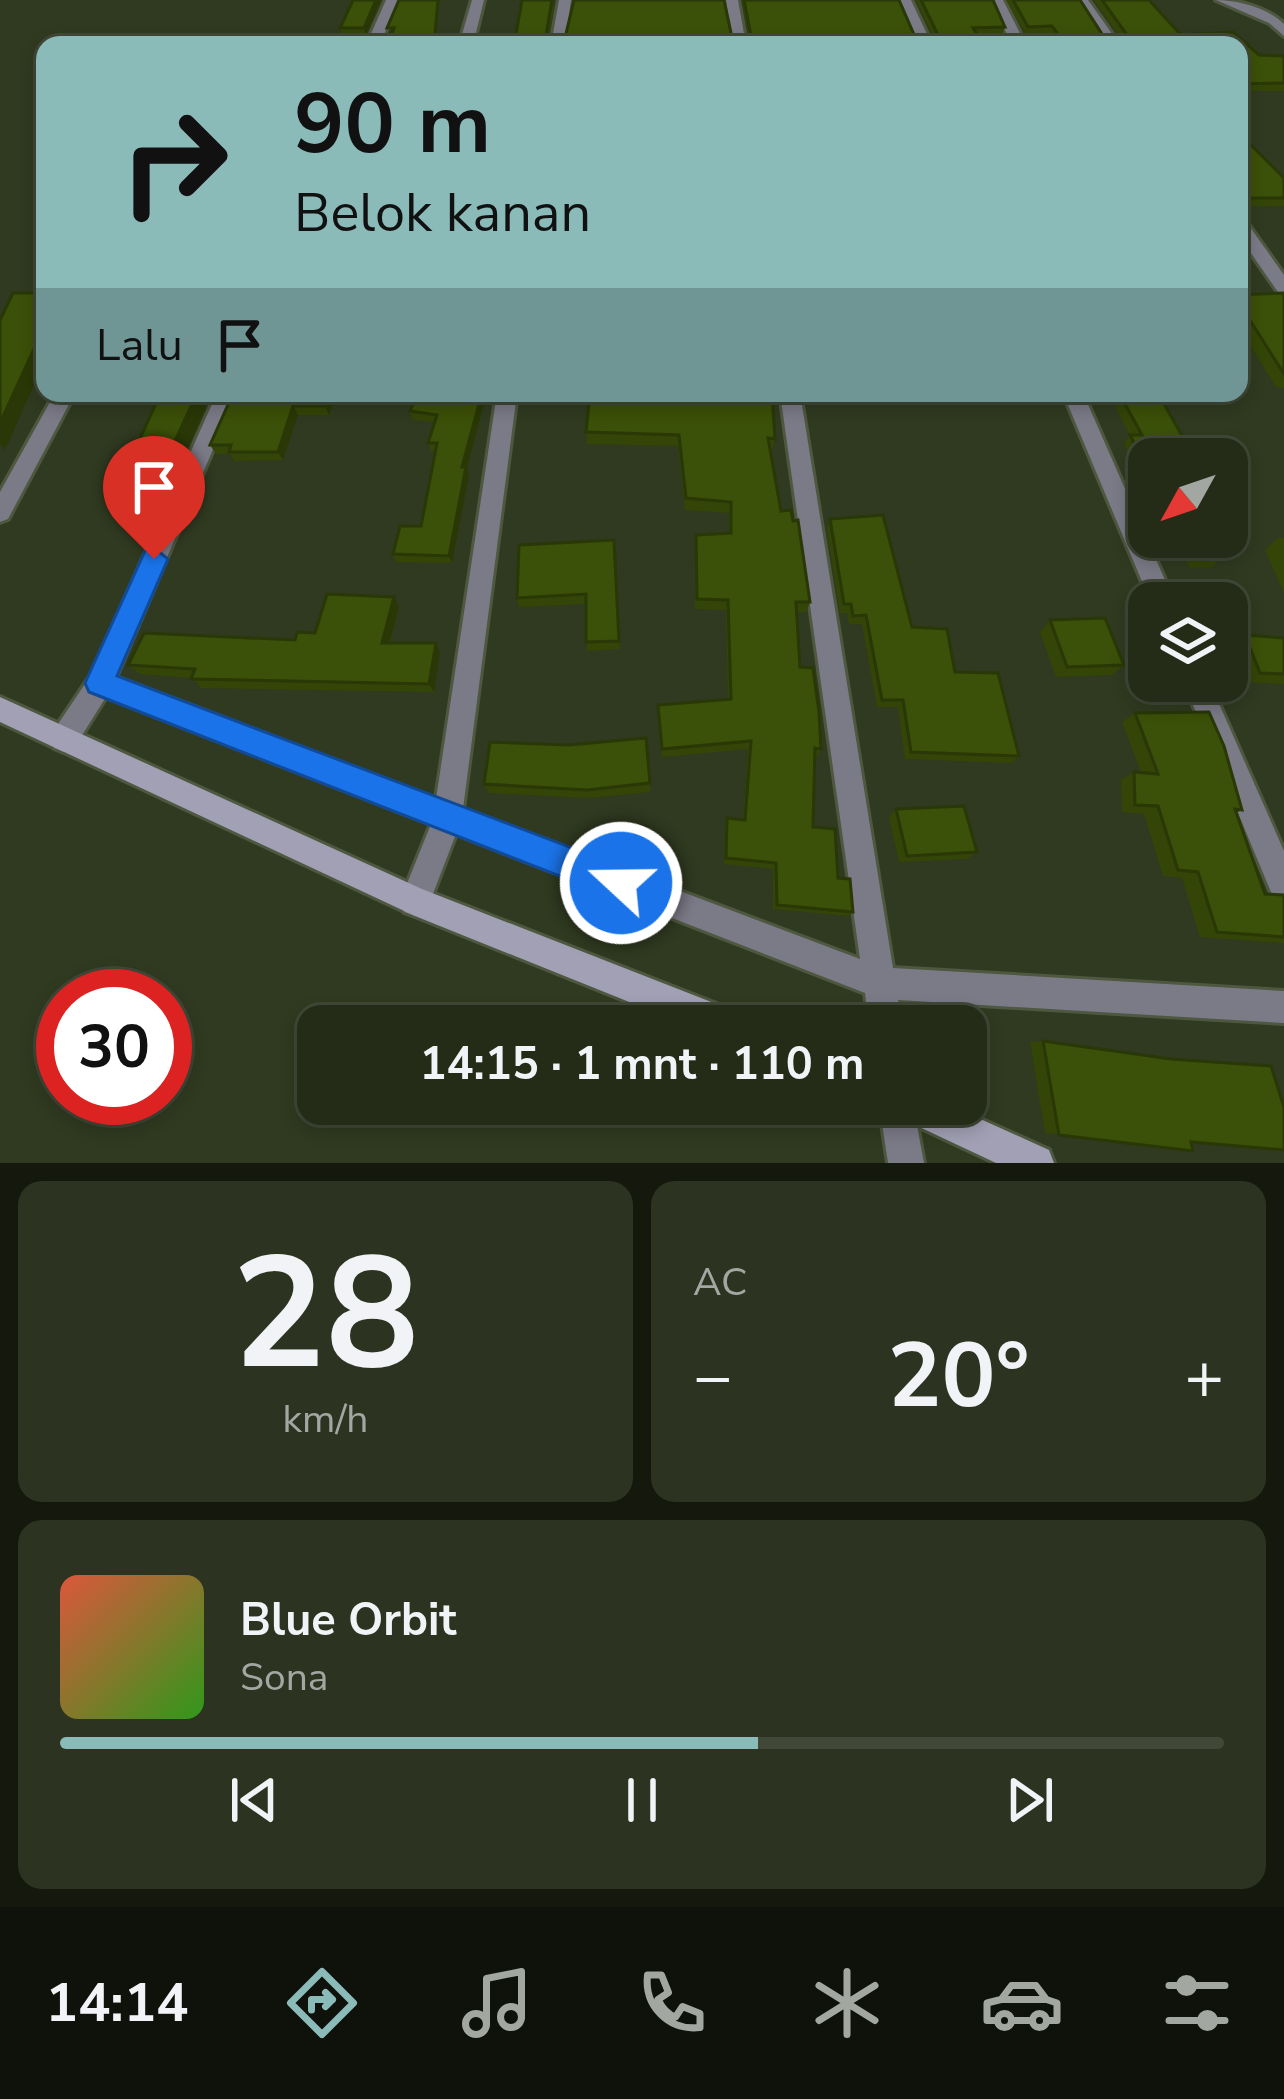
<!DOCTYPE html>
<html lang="id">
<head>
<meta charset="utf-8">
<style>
	body { margin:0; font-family:"Nunito Sans",sans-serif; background:#2c3421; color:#f1f3f6; height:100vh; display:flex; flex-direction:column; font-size:45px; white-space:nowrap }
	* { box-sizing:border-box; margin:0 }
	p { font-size:39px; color:#a3a7a2 }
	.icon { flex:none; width:66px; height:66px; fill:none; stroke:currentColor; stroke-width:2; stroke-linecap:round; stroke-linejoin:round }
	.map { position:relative; height:1163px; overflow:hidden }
	.side { display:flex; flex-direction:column; gap:18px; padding:18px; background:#14180d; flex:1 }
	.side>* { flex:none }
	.top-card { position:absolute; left:36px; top:36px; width:1212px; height:366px; border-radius:24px; box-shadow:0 6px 18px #0003,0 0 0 3px #414837; background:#8bbbb9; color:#111; overflow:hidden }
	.needle { width:78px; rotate:230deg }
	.fabs { position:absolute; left:1128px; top:438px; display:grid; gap:24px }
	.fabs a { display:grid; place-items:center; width:120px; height:120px; border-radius:24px; background:#242c18; box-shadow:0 6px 18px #0003,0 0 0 3px #414837; font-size:60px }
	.speed { position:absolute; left:36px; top:969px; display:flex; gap:24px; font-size:60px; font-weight:700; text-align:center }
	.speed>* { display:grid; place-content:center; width:156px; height:156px; border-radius:50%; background:#242c18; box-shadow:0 6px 18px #0003,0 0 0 3px #414837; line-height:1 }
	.speed .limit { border:18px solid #d22; background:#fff; color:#111 }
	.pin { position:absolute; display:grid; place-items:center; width:102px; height:102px; color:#fff; margin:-123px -51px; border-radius:50% 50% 50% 0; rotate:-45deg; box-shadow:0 0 12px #0007 }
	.pin .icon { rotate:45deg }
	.me { position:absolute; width:132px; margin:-66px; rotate:291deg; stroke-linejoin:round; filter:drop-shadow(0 0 9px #0008) }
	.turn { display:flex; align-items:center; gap:42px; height:252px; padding:0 60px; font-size:54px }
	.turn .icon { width:156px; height:156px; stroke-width:2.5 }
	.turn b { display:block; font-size:84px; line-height:102px }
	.then { display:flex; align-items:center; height:114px; padding:0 60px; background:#0003; gap:24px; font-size:45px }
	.big { font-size:90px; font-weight:700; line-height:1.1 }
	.side .card { flex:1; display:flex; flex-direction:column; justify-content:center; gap:18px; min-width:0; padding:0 42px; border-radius:24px; background:#2c3421 }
	.side .dial { align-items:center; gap:0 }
	.dial b { font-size:156px; line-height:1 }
	.song { display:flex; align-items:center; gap:36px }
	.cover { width:144px; height:144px; border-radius:18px; background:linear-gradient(135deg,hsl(10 70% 55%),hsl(110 70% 35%)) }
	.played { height:12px; border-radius:6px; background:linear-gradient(90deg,#8bbbb9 60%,#414837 60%) }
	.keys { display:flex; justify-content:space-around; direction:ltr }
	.heat { display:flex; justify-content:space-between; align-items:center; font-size:66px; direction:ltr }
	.side .tiles { flex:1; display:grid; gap:18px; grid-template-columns:1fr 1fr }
	.card:last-child { grid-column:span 2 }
	.trip { position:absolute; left:297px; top:1005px; width:690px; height:120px; border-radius:24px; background:#242c18; box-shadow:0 6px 18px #0003,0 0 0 3px #414837; font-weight:700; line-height:120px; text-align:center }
	.menu { display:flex; height:192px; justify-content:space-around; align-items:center; background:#0e120a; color:#a3a7a2 }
	.menu .icon { width:84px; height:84px }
	.menu .selected { color:#8bbbb9 }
	.menu b { font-size:54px; color:#f1f3f6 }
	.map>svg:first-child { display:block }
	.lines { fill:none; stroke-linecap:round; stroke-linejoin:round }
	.street-casing { stroke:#4e573f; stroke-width:6 }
	.secondary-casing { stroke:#4e573f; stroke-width:6 }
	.street { fill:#7b7a87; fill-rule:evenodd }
	.secondary { fill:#a2a0b4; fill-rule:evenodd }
	.wall { fill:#334507 }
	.shaded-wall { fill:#293806 }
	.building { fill:#3b5008; stroke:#293806; stroke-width:3 }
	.route { fill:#1a73e8; stroke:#114b97; stroke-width:3 }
</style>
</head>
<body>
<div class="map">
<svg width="1284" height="1163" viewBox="0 0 1284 1163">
	<rect width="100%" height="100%" fill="#303a20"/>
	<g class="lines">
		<g class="street-casing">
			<g id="street">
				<polygon points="386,0 398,0 380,45 366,45"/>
				<polygon points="472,0 484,0 473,45 459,45"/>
				<polygon points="559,0 571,0 565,45 551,45"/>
				<polygon points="726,0 738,0 746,45 732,45"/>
				<polygon points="899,0 911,0 932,45 918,45"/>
				<polygon points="991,0 1003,0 1026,45 1012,45"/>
				<polygon points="1076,0 1088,0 1120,45 1106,45"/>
				<path d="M1216,0C1238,0 1268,8 1284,24V36L1269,23Z"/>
				<polygon points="1239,219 1245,220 1284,275 1284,294 1278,292 1239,236"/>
				<polygon points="55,393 75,393 8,519 0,522 0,492"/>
				<polygon points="217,393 237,393 116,677 436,799 497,393 517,393 463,809 860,959 780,393 800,393 893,968 1284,991 1284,1023 898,1000 903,1026 869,1026 865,993 456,834 426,912 415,916 404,912 400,901 431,824 106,697 74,748 64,752 54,748 50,739 54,730 91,675"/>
				<polygon points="1063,393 1083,393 1175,603 1151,603"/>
				<polygon points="1183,681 1209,681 1284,851 1284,901 1273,897"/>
				<polygon points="879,1104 913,1104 924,1163 888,1163"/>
			</g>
		</g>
		<g class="secondary-casing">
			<g id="secondary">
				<polygon points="0,697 422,889 742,1014 747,1026 689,1026 415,916 0,722"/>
				<polygon points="891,1104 947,1104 1049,1150 1054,1163 996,1163 896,1116"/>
			</g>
		</g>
		<use href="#street" class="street"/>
		<use href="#secondary" class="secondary"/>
	</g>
	<g class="wall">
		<polygon points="353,0 381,0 366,35 342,35 340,28"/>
		<polygon points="742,0 899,0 916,39 935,41 916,0 993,0 1005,27 1002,35 978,35 984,45 514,45 554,5 548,39 550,42 747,42 749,39"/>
		<polygon points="1006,0 1080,0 1106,40 1122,40 1094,0 1149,0 1181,35 1233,32 1259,55 1284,56 1284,91 1239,91 1239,45 1057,45 1049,34 1026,34"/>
		<polygon points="1239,133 1284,178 1284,206 1239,206"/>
		<polygon points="1284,293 1284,388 1276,387 1239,327 1239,295"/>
		<polygon points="336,393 329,415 298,415 283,460 234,461 230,454 216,454 210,445 231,398"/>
		<polygon points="418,393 487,393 467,468 469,476 452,563 396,562 393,554 421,526 436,451 431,451 428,443 435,422 413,420 410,411"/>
		<polygon points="1108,393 1158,393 1149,459 1149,497 1124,444 1130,435"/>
		<polygon points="206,407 185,454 149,454 139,441"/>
		<polygon points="586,432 775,439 772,450 770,450 781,511 810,602 806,612 796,612 800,667 821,749 817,757 815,756 813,827 853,912 848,916 773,909 773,869 724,864 725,825 727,818 743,820 748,749 662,757 658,705 728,699 726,610 695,609 695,546 696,535 729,533 729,513 685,510 678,446 587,444"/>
		<polygon points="830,519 912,627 955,672 1019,756 1011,763 905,759 898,707 877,707 862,624 849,624 847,613 840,613 827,529"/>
		<polygon points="1171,537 1221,537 1220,558 1212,567 1190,568"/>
		<polygon points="1278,538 1284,538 1284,593 1265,550"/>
		<polygon points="614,540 620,649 587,651 586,604 519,607 517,598"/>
		<polygon points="399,607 390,643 436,643 440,652 434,692 201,688 192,678 140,674 128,665 295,640"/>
		<polygon points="1050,620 1124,665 1112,675 1056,677 1040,632"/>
		<polygon points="1245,635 1284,638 1284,684 1246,682 1231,645"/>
		<polygon points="1135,713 1242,810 1236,813 1265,894 1284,895 1284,943 1200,937 1182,878 1163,876 1144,814 1122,812 1121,780 1134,772 1141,772 1122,722"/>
		<polygon points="650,783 650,792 589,798 489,793 484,784"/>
		<polygon points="896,809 977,852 967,859 899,862 889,817"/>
		<polygon points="1043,1041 1191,1142 1193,1151 1045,1133 1030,1042"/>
	</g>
	<g class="shaded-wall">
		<polygon points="376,0 381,0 366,35 364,28"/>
		<polygon points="45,325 45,360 5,450 0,444 0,423"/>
		<polygon points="197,393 206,407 185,454 175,441"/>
		<polygon points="329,393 336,393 329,415 325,406"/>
		<polygon points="482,393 487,393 467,468 469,476 452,563 449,556 462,467"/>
		<polygon points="293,406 298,415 283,460 278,452"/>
		<polygon points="394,597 399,607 387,652 382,643"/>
		<polygon points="436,643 440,652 434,692 429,684"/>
	</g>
	<g class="building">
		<polygon points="353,0 376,0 364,28 340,28"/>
		<polygon points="399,0 438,0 434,45 387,45 394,28 387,28"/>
		<polygon points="522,0 552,0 546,36 550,42 564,42 574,0 724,0 733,42 747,42 751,36 744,0 899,0 916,39 937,41 938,35 921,0 993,0 1005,27 973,28 984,45 514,45"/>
		<polygon points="1013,0 1080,0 1106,40 1127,41 1127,35 1102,0 1149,0 1181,35 1233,32 1259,55 1284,56 1284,83 1239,84 1239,45 1066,45 1052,26 1028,27"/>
		<polygon points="1239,133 1284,178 1284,198 1239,198"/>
		<polygon points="1239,228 1248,239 1239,240"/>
		<polygon points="13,293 45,293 45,325 0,423 0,320"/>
		<polygon points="1284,293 1284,374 1239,303 1239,295"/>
		<polygon points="197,393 175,441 139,441 160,394"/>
		<polygon points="245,393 329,393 325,406 293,406 278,452 229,452 231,445 210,445 231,398 243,398"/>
		<polygon points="418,393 482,393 462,467 466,467 449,556 393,554 400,526 421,526 437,443 428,443 437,415 410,411"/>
		<polygon points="590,393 772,393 775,439 768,438 781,511 791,510 793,521 798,520 810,602 796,602 800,667 813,668 819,712 821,749 815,748 813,827 835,829 838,878 850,879 853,912 777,905 776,863 726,858 727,818 745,820 751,741 662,749 658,705 731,699 728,600 697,599 696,535 731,533 731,502 686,498 679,435 586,432"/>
		<polygon points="1119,393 1158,393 1195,459 1149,459 1149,473 1130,435 1142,435"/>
		<polygon points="883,515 912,627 947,629 955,672 998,673 1019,756 911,752 903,700 882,700 866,615 853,616 851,604 844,604 830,519"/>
		<polygon points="1184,537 1221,537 1220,558 1198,560"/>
		<polygon points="614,540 619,641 586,642 586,594 517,598 519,545"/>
		<polygon points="327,594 394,597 382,643 436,643 429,684 191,679 195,669 128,665 144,633 295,640 297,632 315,633"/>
		<polygon points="1105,618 1124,665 1067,667 1050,620"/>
		<polygon points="1245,635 1284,638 1284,674 1260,673"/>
		<polygon points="1209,712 1224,746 1242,810 1235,809 1265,894 1284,895 1284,937 1217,932 1198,872 1178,870 1158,806 1135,805 1134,772 1158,774 1135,713"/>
		<polygon points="646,738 650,783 587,790 484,784 490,742 569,745"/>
		<polygon points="964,806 977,852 907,856 896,809"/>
		<polygon points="1043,1041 1171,1059 1271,1066 1284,1107 1284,1150 1191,1142 1193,1151 1059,1135"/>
	</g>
	<polygon class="route" points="154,548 168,559 117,676 633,871 638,883 633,895 621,900 89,692 85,683 145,551"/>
</svg>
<div class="fabs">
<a><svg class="needle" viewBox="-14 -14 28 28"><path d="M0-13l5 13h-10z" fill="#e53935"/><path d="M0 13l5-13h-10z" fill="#a3a7a2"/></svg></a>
<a><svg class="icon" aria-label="layers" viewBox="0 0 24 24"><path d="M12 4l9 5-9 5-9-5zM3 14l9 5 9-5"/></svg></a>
</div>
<div class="speed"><div class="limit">30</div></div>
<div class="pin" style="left:154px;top:559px;background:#d93025"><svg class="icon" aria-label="arrive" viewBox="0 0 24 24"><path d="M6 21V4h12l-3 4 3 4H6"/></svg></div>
<svg class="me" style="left:621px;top:883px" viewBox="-20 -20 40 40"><circle r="17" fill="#1a73e8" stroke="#fff" stroke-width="3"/><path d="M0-11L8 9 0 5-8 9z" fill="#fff"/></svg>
<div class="trip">14:15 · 1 mnt · 110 m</div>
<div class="top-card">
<div class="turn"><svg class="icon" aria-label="right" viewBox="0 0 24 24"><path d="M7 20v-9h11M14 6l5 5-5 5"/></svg><div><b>90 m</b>Belok kanan</div></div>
<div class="then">Lalu<svg class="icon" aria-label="arrive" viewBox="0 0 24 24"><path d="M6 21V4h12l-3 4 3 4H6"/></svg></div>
</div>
</div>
<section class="side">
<div class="tiles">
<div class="card dial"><b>28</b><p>km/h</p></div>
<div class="card"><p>AC</p>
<div class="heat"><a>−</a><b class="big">20°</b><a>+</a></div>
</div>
<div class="card">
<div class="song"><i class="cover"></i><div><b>Blue Orbit</b><p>Sona</p></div></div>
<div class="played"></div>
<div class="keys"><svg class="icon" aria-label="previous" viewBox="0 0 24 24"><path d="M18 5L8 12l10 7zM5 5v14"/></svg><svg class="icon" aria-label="pause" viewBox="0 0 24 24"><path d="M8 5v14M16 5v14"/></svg><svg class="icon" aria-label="next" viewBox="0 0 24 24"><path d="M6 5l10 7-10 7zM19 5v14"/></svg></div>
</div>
</div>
</section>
<nav class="menu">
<b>14:14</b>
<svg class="icon selected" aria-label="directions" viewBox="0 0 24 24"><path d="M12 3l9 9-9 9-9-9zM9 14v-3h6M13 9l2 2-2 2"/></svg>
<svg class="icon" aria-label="music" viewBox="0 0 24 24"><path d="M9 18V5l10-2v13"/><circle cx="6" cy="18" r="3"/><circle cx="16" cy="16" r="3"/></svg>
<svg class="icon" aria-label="phone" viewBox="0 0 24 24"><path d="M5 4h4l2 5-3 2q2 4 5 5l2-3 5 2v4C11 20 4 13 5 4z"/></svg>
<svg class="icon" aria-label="climate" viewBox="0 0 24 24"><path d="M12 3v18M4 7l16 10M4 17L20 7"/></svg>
<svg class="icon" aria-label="car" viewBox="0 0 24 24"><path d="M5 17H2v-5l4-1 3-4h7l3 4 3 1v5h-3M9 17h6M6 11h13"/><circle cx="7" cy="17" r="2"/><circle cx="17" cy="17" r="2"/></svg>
<svg class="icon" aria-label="filters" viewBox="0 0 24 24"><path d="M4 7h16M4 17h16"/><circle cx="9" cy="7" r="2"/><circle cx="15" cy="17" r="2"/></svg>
</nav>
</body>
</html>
